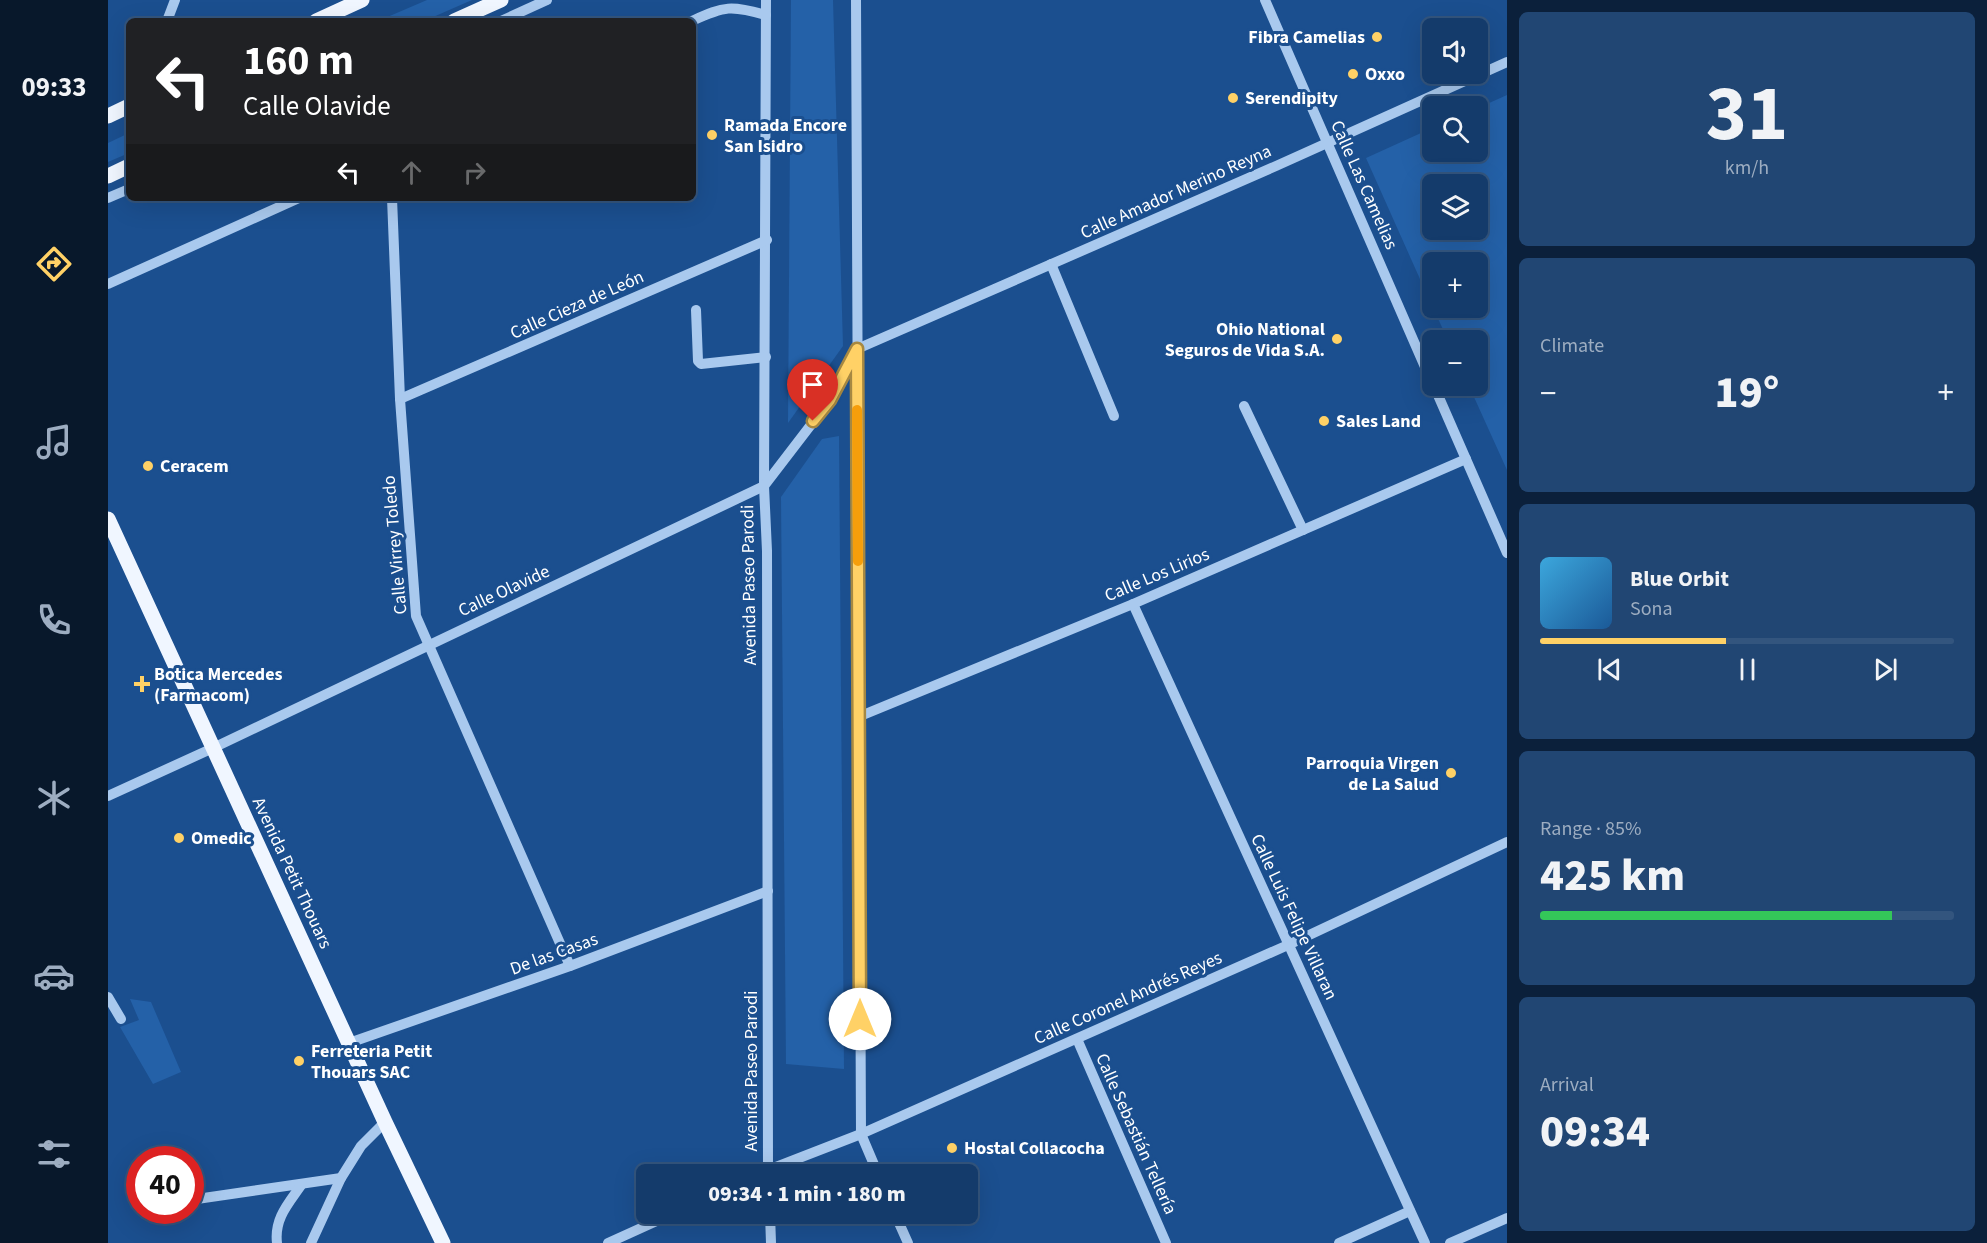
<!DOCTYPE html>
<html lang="en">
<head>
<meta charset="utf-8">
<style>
	body { margin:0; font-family:"Source Sans 3",sans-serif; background:#214673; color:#f1f3f6; height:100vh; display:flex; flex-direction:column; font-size:22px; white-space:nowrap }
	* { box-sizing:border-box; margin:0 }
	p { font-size:20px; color:#9dadc1 }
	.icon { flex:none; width:33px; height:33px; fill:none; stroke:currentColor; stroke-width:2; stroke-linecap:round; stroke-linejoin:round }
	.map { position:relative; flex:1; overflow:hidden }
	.drawer { display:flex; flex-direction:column; gap:12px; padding:12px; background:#0b203b; width:480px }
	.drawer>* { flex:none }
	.top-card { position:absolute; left:18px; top:18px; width:570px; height:183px; border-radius:9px; box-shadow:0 6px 24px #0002,0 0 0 2px #33557e; background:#202124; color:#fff; overflow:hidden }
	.tools { position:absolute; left:1314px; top:18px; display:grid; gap:12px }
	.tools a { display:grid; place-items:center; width:66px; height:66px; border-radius:9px; background:#143b6b; box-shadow:0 6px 24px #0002,0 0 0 2px #33557e; font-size:30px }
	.speed { position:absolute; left:18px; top:1146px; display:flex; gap:12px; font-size:30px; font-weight:700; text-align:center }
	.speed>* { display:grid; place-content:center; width:78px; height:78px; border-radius:50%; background:#143b6b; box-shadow:0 6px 24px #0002,0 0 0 2px #33557e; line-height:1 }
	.speed .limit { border:9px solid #d22; background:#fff; color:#111 }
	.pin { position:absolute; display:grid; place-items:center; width:51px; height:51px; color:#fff; margin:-62px -26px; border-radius:50% 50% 50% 0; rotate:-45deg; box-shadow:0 0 6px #0007 }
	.pin .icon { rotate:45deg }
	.me { position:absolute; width:66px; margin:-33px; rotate:0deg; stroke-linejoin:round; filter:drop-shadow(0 0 4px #0008) }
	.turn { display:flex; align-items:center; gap:21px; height:126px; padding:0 18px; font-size:27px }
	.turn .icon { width:78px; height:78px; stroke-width:2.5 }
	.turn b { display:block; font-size:42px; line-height:51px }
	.lanes { display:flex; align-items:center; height:57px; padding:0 18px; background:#0003; justify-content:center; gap:30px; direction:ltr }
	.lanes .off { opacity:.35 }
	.big { font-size:45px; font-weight:800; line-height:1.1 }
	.drawer .tile { flex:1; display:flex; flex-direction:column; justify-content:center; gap:9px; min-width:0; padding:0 21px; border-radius:9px; background:#214673 }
	.drawer .dial { align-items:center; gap:0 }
	.dial b { font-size:78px; line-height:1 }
	.song { display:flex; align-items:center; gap:18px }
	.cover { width:72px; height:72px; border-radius:9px; background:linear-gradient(135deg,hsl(200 70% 55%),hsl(210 70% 35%)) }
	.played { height:6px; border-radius:3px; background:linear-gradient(90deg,#ffd166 45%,#33557e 45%) }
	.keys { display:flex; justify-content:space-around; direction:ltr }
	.heat { display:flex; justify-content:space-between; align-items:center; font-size:33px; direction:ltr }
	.charge { height:9px; border-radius:4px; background:linear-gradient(90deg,#34c759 85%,#33557e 0) }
	.trip { position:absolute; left:528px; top:1164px; width:342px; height:60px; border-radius:9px; background:#143b6b; box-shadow:0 6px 24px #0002,0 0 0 2px #33557e; font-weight:800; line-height:60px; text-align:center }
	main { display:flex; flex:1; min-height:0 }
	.tab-bar { display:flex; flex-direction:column; width:108px; justify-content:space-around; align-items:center; background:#08182b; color:#9dadc1 }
	.tab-bar .icon { width:42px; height:42px }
	.tab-bar .active { color:#ffd166 }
	.tab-bar b { font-size:27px; color:#f1f3f6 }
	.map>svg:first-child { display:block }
	.green { fill:#2461a8; fill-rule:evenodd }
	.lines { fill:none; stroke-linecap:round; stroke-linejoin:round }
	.minor { stroke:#a9c9ee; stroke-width:10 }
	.major { stroke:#f0f6ff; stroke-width:15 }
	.route-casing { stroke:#a68842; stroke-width:15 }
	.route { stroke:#ffd166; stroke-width:10 }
	.slow { stroke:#f59e0b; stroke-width:10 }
	.poi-dot { fill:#ffd166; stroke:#1b4f8f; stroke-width:2 }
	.labels { text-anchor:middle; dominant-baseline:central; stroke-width:6; stroke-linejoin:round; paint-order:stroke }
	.poi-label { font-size:18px; font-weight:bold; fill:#fff; stroke:#1b4f8f; text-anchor:start }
	.street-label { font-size:18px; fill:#fff; stroke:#1b4f8f }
</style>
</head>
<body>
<main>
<nav class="tab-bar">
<b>09:33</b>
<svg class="icon active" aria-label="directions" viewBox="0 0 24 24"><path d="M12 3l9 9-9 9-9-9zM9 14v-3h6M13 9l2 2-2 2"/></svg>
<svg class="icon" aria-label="music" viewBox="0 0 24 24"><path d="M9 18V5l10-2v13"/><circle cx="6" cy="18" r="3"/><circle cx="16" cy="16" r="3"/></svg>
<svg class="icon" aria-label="phone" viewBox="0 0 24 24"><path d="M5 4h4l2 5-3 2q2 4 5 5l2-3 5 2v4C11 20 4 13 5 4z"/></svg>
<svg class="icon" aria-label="climate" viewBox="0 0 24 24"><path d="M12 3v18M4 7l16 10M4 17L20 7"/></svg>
<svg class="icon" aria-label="car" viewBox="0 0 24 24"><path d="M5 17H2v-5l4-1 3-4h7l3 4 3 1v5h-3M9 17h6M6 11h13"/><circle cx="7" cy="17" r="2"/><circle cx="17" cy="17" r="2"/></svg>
<svg class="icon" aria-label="filters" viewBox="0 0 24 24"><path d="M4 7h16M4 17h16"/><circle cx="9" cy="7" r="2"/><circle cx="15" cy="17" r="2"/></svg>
</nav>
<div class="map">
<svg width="1399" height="1243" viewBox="0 0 1399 1243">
	<rect width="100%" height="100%" fill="#1b4f8f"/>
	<g class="green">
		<polygon points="319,0 364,0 316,21 270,21"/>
		<polygon points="683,0 725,0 735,346 680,423"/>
		<path d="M1399,95V470L1361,386H1370V340H1340L1325,308H1370V262H1324V306L1258,158L1324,128V152H1370V108ZM1370,184V230H1324V184Z"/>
		<polygon points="21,133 21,153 0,162 0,143"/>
		<polygon points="731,436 736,1069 678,1064 673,497 714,439"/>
		<polygon points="22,999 43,1002 73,1072 45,1084 12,1027 31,1020"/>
	</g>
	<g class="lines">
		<g class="minor">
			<polyline points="658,0 656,486 659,551 660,1174"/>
			<polyline points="748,0 753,1134 770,1174"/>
			<polyline points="1157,0 1324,383"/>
			<polyline points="59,21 67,0"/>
			<polyline points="393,21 439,0"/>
			<path d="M584,21C617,6 623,5 658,15"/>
			<polyline points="0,198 21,189"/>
			<polyline points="284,198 292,399 308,616 462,966"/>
			<polyline points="943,264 1006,416"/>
			<polyline points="0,284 191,198"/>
			<polyline points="588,310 590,361 593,364 658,357"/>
			<polyline points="1326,386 1399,553"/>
			<polyline points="292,399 659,240"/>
			<polyline points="1136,406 1195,530"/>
			<polyline points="1025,604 1317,1243"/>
			<polyline points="750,717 1025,604 1358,459"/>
			<polyline points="0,796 105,748 656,486 722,400 749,349 1168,166 1399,62"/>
			<polyline points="0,997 13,1019"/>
			<polyline points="969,1039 1058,1243"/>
			<polyline points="241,1043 462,966 660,891"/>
			<polyline points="650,1174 753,1134 1180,945 1399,842"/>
			<polyline points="82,1200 233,1178"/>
			<polyline points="662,1214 663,1243"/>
			<polyline points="787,1214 800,1243"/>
			<path d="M169,1243C166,1218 181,1203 194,1184"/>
			<polyline points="203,1243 233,1178 253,1146 277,1122"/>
			<polyline points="500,1243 564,1214"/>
			<polyline points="1231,1243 1302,1211"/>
			<polyline points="1342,1243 1399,1218"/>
		</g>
		<g class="major">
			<polyline points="208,21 254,0"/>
			<polyline points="346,21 393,0"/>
			<polyline points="0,116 21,106"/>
			<polyline points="0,176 21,166"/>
			<polyline points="0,519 277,1122 335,1243"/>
		</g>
	</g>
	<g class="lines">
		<g class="route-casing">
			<polyline id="route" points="705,421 722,400 749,349 752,1019"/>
		</g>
		<use href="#route" class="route"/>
		<polyline class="slow" points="749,410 750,561"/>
	</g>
	<g class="poi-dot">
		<circle cx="1269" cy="37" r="6"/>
		<circle cx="1245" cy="74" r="6"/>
		<circle cx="1125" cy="98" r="6"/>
		<circle cx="604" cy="135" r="6"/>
		<circle cx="1229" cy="339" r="6"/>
		<circle cx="1216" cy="421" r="6"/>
		<circle cx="40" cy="466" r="6"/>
		<path d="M31 675h6v6h6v6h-6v6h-6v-6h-6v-6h6z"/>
		<circle cx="1343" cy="773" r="6"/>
		<circle cx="71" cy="838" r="6"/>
		<circle cx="191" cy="1061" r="6"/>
		<circle cx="844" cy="1148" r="6"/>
	</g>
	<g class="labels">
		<g class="poi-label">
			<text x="1257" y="37" text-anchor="end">Fibra Camelias</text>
			<text x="1257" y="74">Oxxo</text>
			<text x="1137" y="98">Serendipity</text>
			<text x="616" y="125">Ramada Encore<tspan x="616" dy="21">San Isidro</tspan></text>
			<text x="1217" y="329" text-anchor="end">Ohio National<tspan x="1217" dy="21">Seguros de Vida S.A.</tspan></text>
			<text x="1228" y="421">Sales Land</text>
			<text x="52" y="466">Ceracem</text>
			<text x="46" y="674">Botica Mercedes<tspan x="46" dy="21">(Farmacom)</tspan></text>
			<text x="1331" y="763" text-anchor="end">Parroquia Virgen<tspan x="1331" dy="21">de La Salud</tspan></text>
			<text x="83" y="838">Omedic</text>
			<text x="203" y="1051">Ferreteria Petit<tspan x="203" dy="21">Thouars SAC</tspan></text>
			<text x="856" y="1148">Hostal Collacocha</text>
		</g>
		<g class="street-label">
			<text transform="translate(1256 185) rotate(66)">Calle Las Camelias</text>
			<text transform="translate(1068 192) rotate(-24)">Calle Amador Merino Reyna</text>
			<text transform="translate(469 305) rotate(-24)">Calle Cieza de León</text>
			<text transform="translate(287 545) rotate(-95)">Calle Virrey Toledo</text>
			<text transform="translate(1049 575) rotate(-23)">Calle Los Lirios</text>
			<text transform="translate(641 585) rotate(-91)">Avenida Paseo Parodi</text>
			<text transform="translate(396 591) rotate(-25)">Calle Olavide</text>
			<text transform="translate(184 873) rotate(65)">Avenida Petit Thouars</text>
			<text transform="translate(1186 917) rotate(65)">Calle Luis Felipe Villaran</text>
			<text transform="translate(446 954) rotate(-20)">De las Casas</text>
			<text transform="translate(1020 998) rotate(-24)">Calle Coronel Andrés Reyes</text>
			<text transform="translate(643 1071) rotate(-90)">Avenida Paseo Parodi</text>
			<text transform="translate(1028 1134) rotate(66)">Calle Sebastián Tellería</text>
		</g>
	</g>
</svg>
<div class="tools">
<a><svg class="icon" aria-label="sound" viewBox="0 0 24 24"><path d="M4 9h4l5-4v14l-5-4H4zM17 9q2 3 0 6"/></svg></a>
<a><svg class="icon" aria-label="search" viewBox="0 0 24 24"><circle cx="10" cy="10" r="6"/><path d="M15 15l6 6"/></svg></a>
<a><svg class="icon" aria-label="layers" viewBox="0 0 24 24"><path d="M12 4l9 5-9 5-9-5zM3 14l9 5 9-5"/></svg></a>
<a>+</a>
<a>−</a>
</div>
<div class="speed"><div class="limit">40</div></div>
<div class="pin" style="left:705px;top:421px;background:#d93025"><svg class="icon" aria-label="arrive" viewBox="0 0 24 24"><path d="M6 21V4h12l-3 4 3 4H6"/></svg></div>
<svg class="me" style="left:752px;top:1019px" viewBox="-20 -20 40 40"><circle r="19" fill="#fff"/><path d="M0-13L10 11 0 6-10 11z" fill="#ffd166"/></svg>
<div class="trip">09:34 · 1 min · 180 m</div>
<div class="top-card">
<div class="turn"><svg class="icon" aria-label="left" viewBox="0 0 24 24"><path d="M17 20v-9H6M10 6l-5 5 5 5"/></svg><div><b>160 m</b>Calle Olavide</div></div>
<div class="lanes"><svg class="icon" aria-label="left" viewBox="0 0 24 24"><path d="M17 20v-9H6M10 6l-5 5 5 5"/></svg><svg class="icon off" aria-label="ahead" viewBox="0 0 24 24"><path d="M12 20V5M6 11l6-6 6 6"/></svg><svg class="icon off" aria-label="right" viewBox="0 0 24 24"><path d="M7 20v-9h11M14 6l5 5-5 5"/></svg></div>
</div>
</div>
<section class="drawer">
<div class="tile dial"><b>31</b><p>km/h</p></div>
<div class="tile"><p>Climate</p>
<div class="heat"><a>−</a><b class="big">19°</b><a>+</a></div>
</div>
<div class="tile">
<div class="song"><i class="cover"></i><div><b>Blue Orbit</b><p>Sona</p></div></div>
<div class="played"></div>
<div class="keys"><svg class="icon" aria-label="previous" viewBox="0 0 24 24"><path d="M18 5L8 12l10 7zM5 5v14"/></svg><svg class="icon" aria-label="pause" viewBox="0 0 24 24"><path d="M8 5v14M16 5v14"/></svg><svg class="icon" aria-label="next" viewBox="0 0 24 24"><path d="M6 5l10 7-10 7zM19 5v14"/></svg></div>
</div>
<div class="tile"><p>Range · 85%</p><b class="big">425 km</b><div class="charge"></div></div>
<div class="tile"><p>Arrival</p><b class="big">09:34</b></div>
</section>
</main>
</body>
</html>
